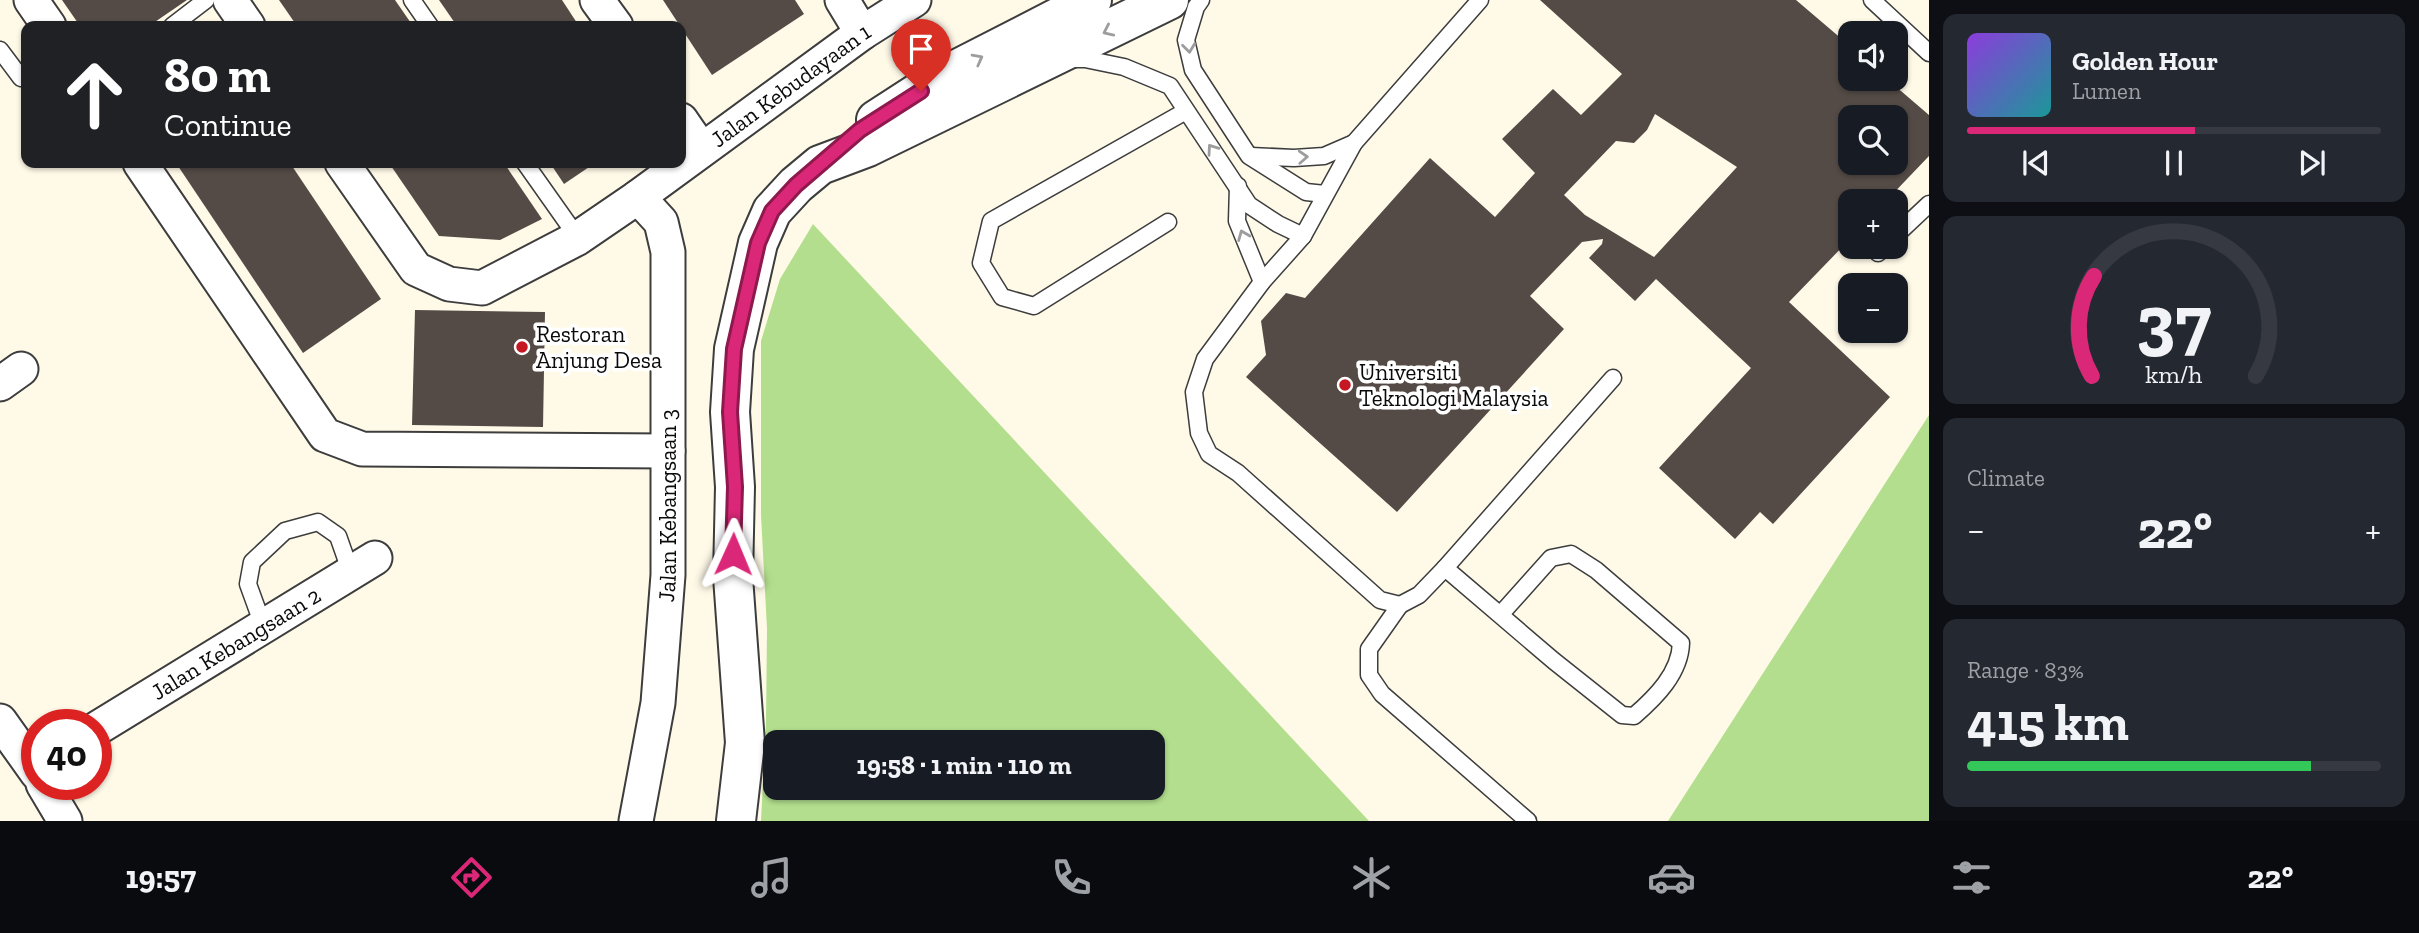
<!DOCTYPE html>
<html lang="en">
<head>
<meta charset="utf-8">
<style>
	body { margin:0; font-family:"Zilla Slab",serif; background:#242831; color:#f1f3f6; height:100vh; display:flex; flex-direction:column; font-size:26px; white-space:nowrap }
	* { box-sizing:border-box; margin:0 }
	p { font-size:23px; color:#9ea1a6 }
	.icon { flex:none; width:38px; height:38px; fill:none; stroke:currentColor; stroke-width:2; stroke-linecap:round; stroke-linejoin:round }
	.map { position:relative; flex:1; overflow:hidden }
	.side { display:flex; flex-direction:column; gap:14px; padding:14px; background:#0d0f14; width:490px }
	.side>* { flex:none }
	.guide { position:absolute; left:21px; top:21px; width:665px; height:147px; border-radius:14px; box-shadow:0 2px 5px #0004; background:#202124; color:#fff; overflow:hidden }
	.fabs { position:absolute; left:1838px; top:21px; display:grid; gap:14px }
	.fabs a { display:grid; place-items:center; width:70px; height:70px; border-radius:14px; background:#171b24; box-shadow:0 2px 5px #0004; font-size:35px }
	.speed { position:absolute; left:21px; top:709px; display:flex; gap:14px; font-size:35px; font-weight:700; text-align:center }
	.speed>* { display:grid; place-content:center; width:91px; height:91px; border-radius:50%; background:#171b24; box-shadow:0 2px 5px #0004; line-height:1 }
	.speed .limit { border:10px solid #d22; background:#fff; color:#111 }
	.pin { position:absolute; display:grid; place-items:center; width:60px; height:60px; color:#fff; margin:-72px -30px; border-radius:50% 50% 50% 0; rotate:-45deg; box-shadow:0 0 7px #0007 }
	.pin .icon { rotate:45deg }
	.me { position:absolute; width:77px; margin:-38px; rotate:1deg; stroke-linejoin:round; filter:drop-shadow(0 0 5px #0008) }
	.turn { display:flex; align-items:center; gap:24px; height:147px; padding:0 28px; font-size:32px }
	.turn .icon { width:91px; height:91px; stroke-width:2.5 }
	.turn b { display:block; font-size:49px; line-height:60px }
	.big { font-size:52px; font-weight:700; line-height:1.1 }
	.side .tile { flex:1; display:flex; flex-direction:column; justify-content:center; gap:10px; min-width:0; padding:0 24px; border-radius:14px; background:#242831 }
	.side .dial { align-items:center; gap:0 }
	.dial svg { height:182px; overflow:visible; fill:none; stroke:#363941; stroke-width:7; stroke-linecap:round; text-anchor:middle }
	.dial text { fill:#f1f3f6; stroke:none }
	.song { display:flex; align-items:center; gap:21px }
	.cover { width:84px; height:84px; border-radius:10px; background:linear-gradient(135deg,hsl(270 70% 55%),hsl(180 70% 35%)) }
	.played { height:7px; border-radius:4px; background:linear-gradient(90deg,#db2777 55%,#363941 55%) }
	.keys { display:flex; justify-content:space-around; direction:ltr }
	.heat { display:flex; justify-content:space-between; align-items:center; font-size:38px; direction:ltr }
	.charge { height:10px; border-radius:5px; background:linear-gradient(90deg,#34c759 83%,#363941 0) }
	.trip { position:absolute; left:763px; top:730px; width:402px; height:70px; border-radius:14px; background:#171b24; box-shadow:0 2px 5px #0004; font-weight:700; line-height:70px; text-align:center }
	.dock { display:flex; height:112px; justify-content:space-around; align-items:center; background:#090b0e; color:#9ea1a6 }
	.dock .icon { width:49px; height:49px }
	.dock .current { color:#db2777 }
	.dock b { font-size:32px; color:#f1f3f6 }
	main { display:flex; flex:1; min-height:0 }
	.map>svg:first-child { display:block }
	.forest { fill:#b2de8d; fill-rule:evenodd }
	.building { fill:#544b46; fill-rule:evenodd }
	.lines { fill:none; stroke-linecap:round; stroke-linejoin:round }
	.service-casing { stroke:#3d3d3d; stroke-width:19 }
	.minor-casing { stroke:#3d3d3d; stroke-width:37 }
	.tertiary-casing { stroke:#3d3d3d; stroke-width:42 }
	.service { stroke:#fff; stroke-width:16 }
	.minor { stroke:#fff; stroke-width:33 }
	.tertiary { stroke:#fff; stroke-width:38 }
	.oneway { stroke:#9d9d9d }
	.route-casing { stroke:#8e194d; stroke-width:18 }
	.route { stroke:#db2777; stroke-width:12 }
	.poi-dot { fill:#c41923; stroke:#fff; stroke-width:2.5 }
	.labels { text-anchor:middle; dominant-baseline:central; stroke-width:7; stroke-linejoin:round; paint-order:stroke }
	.street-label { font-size:23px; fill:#0a0a0a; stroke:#fff }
	.poi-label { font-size:23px; fill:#0a0a0a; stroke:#fff; text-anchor:start }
</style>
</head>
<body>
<main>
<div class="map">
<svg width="1929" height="821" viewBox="0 0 1929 821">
	<rect width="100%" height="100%" fill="#fffae8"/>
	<g class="forest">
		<path d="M813,224L1369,821H761L766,722L767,629L761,515V341L780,279ZM775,742H1153V788H775Z"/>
		<polygon points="1929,415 1929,821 1668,821"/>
	</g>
	<g class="building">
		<polygon points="62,0 187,0 149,26 80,26"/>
		<polygon points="279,0 395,0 413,26 297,26"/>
		<polygon points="439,0 562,0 579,26 457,26"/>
		<polygon points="663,0 795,0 804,14 712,75"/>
		<path d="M1540,0H1796L1850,46V79H1887L1929,115V156L1886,201H1850V239L1789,302L1890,397L1773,524L1760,512L1735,539L1659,468L1751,368L1656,279L1635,301L1589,258L1602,244L1603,239L1582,242L1530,296L1564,329L1397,512L1246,377L1266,355L1261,321L1286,293L1305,298L1430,158L1495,217L1535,173L1502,139L1553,89L1581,115L1622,74ZM1655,114L1737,167L1654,257L1585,215L1564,195L1616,141L1634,143L1647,130ZM1850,117H1895V163H1850Z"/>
		<polygon points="176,163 290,163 381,299 303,353"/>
		<polygon points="389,163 504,163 542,219 500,240 439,236"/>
		<polygon points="550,163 595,163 564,184"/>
		<polygon points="415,310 545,312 543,427 412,425"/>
	</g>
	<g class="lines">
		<g class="service-casing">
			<g id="service">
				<polyline points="412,0 430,26"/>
				<polyline points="1201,0 1196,7 1186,40 1193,70 1249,156 1306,192 1325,194"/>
				<polyline points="1480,0 1354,143 1303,236 1262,282 1205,359 1194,392 1199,433 1209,454 1238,473 1380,600 1400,605 1419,595 1445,568 1613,378"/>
				<polyline points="1872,0 1929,53"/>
				<polyline points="172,26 206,0"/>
				<polyline points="0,50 21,78"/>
				<polyline points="1071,59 1085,59 1124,67 1170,86 1249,205 1278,224 1303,236"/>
				<polyline points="1251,156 1294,158 1324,156 1354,143"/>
				<polyline points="525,163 578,238"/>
				<polyline points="1238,186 1237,221 1262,282"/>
				<polyline points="1168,222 1034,306 1002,297 981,263 991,221 1186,111"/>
				<polyline points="1895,236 1929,204"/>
				<polyline points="1878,253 1884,247"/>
				<path d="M1445,568L1554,661L1622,715L1634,716C1656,697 1680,673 1681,643L1596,570L1571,554L1551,558L1500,615"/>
				<polyline points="1400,605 1369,649 1369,675 1382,694 1528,821"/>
				<polyline points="264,628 248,584 252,562 285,531 318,522 338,536 351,573"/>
			</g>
		</g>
		<g class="minor-casing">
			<g id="minor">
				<polyline points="31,0 49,26"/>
				<polyline points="230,0 248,26"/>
				<polyline points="597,0 616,26"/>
				<polyline points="842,0 862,33"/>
				<polyline points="681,120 701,149"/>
				<polyline points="140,163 325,435 362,449 668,451"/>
				<path id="s1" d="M342,163L416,269L449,284L482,288L578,238L638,197L862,33L914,0"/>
				<polyline points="0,384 21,369"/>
				<polyline points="0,721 37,773"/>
				<path id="s2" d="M96,729L375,558"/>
				<polyline points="43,784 65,821"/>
				<path id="s3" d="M636,821L658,703L668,575V252L661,222L638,197"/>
			</g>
		</g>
		<g class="tertiary-casing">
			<g id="tertiary">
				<polyline points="876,120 944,76 1092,0"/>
				<polyline points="736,821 745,743 733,577 735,487 730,412 734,349 758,243 772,211 796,185 820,165 868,147 1169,0"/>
			</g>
		</g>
		<use href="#service" class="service"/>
		<use href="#minor" class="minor"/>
		<use href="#tertiary" class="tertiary"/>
	</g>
	<defs><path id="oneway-chevron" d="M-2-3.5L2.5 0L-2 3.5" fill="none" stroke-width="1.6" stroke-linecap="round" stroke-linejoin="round" transform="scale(1.75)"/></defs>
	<g class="oneway">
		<use href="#oneway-chevron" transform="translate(1108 31) rotate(155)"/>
		<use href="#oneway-chevron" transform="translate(1189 48) rotate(83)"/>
		<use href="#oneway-chevron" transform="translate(978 59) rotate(-28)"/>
		<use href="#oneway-chevron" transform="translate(1212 149) rotate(-125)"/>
		<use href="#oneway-chevron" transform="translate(1303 157) rotate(-3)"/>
		<use href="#oneway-chevron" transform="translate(1243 235) rotate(-112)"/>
	</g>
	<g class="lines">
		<g class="route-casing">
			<polyline id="route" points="733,554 735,487 730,412 734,349 758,243 772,211 796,185 860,130 921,91"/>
		</g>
		<use href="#route" class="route"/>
	</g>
	<g class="poi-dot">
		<circle cx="522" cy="347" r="7"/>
		<circle cx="1345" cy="385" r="7"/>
	</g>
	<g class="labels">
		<g class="street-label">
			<text stroke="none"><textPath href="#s1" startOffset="569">Jalan Kebudayaan 1</textPath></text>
			<text stroke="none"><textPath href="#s3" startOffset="318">Jalan Kebangsaan 3</textPath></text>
			<text stroke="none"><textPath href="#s2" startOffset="164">Jalan Kebangsaan 2</textPath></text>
		</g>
		<g class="poi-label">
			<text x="536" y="334">Restoran<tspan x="536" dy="26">Anjung Desa</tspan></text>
			<text x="1359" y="372">Universiti<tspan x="1359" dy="26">Teknologi Malaysia</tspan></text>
		</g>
	</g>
</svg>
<div class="fabs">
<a><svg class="icon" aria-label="sound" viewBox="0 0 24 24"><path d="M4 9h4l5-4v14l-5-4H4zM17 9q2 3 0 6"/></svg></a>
<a><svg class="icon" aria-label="search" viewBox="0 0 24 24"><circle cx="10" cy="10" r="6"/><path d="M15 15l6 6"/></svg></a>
<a>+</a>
<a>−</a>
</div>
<div class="speed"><div class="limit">40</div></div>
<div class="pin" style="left:921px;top:91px;background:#d93025"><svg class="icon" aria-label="arrive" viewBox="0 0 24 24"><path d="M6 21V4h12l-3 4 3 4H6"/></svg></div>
<svg class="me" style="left:733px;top:554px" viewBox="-20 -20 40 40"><path d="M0-17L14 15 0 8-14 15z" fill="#db2777" stroke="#fff" stroke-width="4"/></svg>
<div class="trip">19:58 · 1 min · 110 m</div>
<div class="guide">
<div class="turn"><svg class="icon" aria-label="ahead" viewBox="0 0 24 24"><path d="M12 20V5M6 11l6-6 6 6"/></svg><div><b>80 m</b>Continue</div></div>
</div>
</div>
<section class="side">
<div class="tile">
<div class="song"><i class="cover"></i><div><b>Golden Hour</b><p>Lumen</p></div></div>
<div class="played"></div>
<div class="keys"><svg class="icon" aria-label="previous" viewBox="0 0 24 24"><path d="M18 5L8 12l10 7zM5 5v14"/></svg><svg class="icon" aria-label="pause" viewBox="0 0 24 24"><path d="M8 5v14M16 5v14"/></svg><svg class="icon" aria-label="next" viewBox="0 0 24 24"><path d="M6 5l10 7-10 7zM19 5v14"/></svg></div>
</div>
<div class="tile dial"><svg viewBox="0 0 100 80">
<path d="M14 69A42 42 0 1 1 86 69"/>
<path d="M14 69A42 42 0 0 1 15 25" stroke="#db2777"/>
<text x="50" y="56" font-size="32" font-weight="700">37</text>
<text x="50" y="72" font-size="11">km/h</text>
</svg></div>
<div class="tile"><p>Climate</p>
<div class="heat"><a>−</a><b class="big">22°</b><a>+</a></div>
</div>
<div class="tile"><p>Range · 83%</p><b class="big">415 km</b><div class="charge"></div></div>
</section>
</main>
<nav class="dock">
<b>19:57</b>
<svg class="icon current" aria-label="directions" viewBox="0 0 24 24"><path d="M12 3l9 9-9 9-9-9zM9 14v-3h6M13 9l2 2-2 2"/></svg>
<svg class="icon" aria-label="music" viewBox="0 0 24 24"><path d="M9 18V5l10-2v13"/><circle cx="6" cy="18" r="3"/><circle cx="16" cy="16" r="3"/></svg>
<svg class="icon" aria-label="phone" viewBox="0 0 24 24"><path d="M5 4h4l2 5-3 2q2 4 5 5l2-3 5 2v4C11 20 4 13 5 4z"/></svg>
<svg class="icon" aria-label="climate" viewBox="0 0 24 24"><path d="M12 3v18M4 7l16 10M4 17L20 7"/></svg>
<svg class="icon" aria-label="car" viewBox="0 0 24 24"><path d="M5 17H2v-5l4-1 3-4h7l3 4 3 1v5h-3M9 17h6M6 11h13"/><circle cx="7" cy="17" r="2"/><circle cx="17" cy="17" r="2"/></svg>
<svg class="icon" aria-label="filters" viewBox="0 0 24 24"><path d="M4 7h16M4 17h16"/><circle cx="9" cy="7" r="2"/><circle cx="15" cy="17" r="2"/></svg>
<b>22°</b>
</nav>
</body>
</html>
